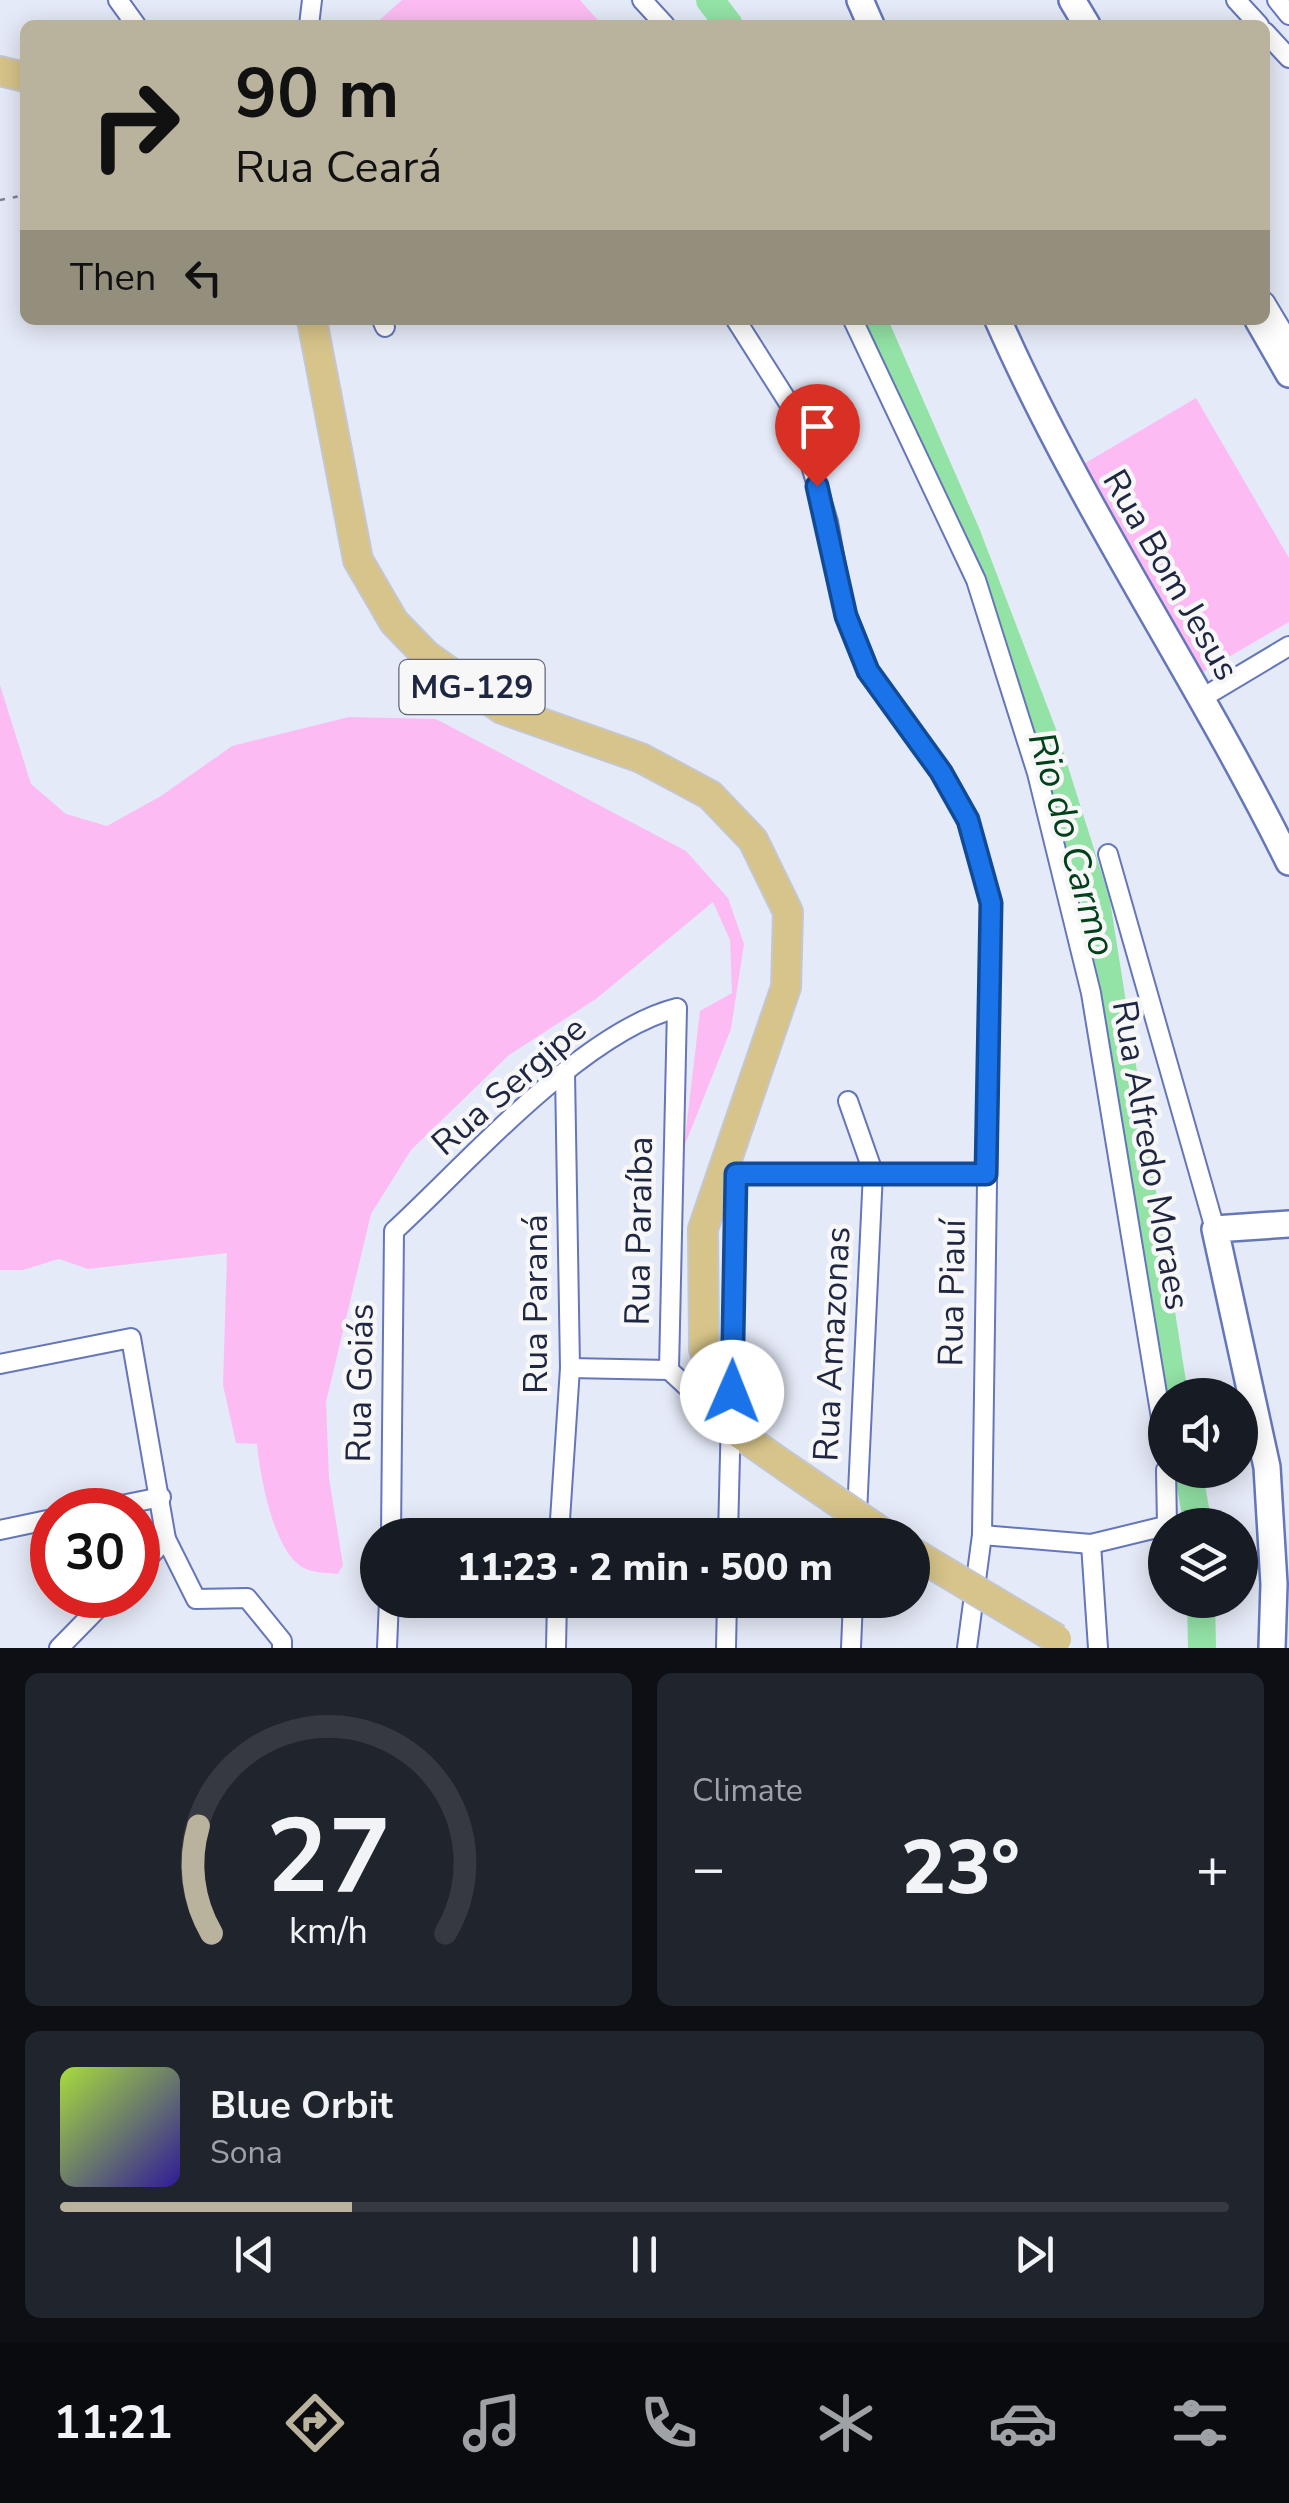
<!DOCTYPE html>
<html lang="en">
<head>
<meta charset="utf-8">
<style>
	body { margin:0; font-family:"Nunito Sans",sans-serif; background:#20242c; color:#f1f3f6; height:100vh; display:flex; flex-direction:column; font-size:38px; white-space:nowrap }
	* { box-sizing:border-box; margin:0 }
	p { font-size:32px; color:#9ea1a6 }
	.icon { flex:none; width:55px; height:55px; fill:none; stroke:currentColor; stroke-width:2; stroke-linecap:round; stroke-linejoin:round }
	.map { position:relative; height:1648px; overflow:hidden }
	.details { display:flex; flex-direction:column; gap:25px; padding:25px; background:#0d0f14; flex:1 }
	.details>* { flex:none }
	.banner { position:absolute; left:20px; top:20px; width:1250px; height:305px; border-radius:15px; box-shadow:0 5px 25px #0003; background:#b9b29d; color:#111; overflow:hidden }
	.fabs { position:absolute; left:1148px; top:1378px; display:grid; gap:20px }
	.fabs a { display:grid; place-items:center; width:110px; height:110px; border-radius:50%; background:#171b24; box-shadow:0 5px 25px #0003; font-size:50px }
	.speed { position:absolute; left:30px; top:1488px; display:flex; gap:20px; font-size:50px; font-weight:700; text-align:center }
	.speed>* { display:grid; place-content:center; width:130px; height:130px; border-radius:50%; background:#171b24; box-shadow:0 5px 25px #0003; line-height:1 }
	.speed .limit { border:15px solid #d22; background:#fff; color:#111 }
	.pin { position:absolute; display:grid; place-items:center; width:85px; height:85px; color:#fff; margin:-102px -42px; border-radius:50% 50% 50% 0; rotate:-45deg; box-shadow:0 0 10px #0007 }
	.pin .icon { rotate:45deg }
	.me { position:absolute; width:110px; margin:-55px; rotate:1deg; stroke-linejoin:round; filter:drop-shadow(0 0 8px #0008) }
	.turn { display:flex; align-items:center; gap:35px; height:210px; padding:0 50px; font-size:45px }
	.turn .icon { width:130px; height:130px; stroke-width:2.5 }
	.turn b { display:block; font-size:70px; line-height:85px }
	.then { display:flex; align-items:center; height:95px; padding:0 50px; background:#0003; gap:20px; font-size:38px }
	.big { font-size:75px; font-weight:800; line-height:1.1 }
	.details .widget { flex:1; display:flex; flex-direction:column; justify-content:center; gap:15px; min-width:0; padding:0 35px; border-radius:15px; background:#20242c }
	.details .dial { align-items:center; gap:0 }
	.dial svg { height:260px; overflow:visible; fill:none; stroke:#363941; stroke-width:7; stroke-linecap:round; text-anchor:middle }
	.dial text { fill:#f1f3f6; stroke:none }
	.song { display:flex; align-items:center; gap:30px }
	.cover { width:120px; height:120px; border-radius:15px; background:linear-gradient(135deg,hsl(80 70% 55%),hsl(250 70% 35%)) }
	.played { height:10px; border-radius:5px; background:linear-gradient(90deg,#b9b29d 25%,#363941 25%) }
	.keys { display:flex; justify-content:space-around; direction:ltr }
	.heat { display:flex; justify-content:space-between; align-items:center; font-size:55px; direction:ltr }
	.details .tiles { flex:1; display:grid; gap:25px; grid-template-columns:1fr 1fr }
	.widget:last-child { grid-column:span 2 }
	.trip { position:absolute; left:360px; top:1518px; width:570px; height:100px; border-radius:50px; background:#171b24; box-shadow:0 5px 25px #0003; font-weight:800; line-height:100px; text-align:center }
	.dock { display:flex; height:160px; justify-content:space-around; align-items:center; background:#090b0e; color:#9ea1a6 }
	.dock .icon { width:70px; height:70px }
	.dock .current { color:#b9b29d }
	.dock b { font-size:45px; color:#f1f3f6 }
	.map>svg:first-child { display:block }
	.green { fill:#fcbcf3 }
	.lines { fill:none; stroke-linecap:round; stroke-linejoin:round }
	.river { stroke:#93e2a6; stroke-width:28 }
	.street-casing { stroke:#6577b9; stroke-width:22 }
	.secondary-casing { stroke:#6577b9; stroke-width:30 }
	.primary-casing { stroke:#c5c7ce; stroke-width:32 }
	.path { stroke:#7c8298; stroke-width:2.5; stroke-dasharray:5 8; stroke-linecap:butt }
	.street { stroke:#fff; stroke-width:18 }
	.secondary { stroke:#fff; stroke-width:25 }
	.primary { stroke:#d7c48a; stroke-width:28 }
	.primary-bridge-casing { stroke:#c5c7ce; stroke-width:32; stroke-linecap:butt }
	.primary-bridge { stroke:#d7c48a; stroke-width:28 }
	.route-casing { stroke:#114b97; stroke-width:25 }
	.route { stroke:#1a73e8; stroke-width:18 }
	.labels { text-anchor:middle; dominant-baseline:central; stroke-width:9; stroke-linejoin:round; paint-order:stroke }
	.shield { fill:#f7f7f7; stroke:#606578; stroke-width:2.5 }
	.shield-label { font-size:32px; font-weight:bold; fill:#1f2642 }
	.street-label { font-size:35px; fill:#1f2642; stroke:#f7f7f7 }
	.water-label { font-size:38px; font-style:italic; fill:#00401a; stroke:#f7f7f7 }
</style>
</head>
<body>
<div class="map">
<svg width="1289" height="1648" viewBox="0 0 1289 1648">
	<rect width="100%" height="100%" fill="#e5eaf8"/>
	<g class="green">
		<polygon points="402,0 580,0 602,25 374,25"/>
		<polygon points="1196,398 1289,558 1289,622 1196,676 1075,469"/>
		<path d="M0,685L31,784L66,814L107,826L161,796L232,746L349,717L436,719L686,851L728,898L744,944L731,1029L684,1147L700,1011L732,993L730,940L713,902L596,999L509,1055L411,1150L371,1214L326,1402L329,1478L343,1565L338,1574C329,1573 315,1573 306,1569C274,1556 260,1475 257,1444L236,1443L223,1385L227,1253L88,1269L59,1259L23,1270H0Z"/>
	</g>
	<g class="lines">
		<g class="river">
			<polyline points="710,0 729,25"/>
			<polyline points="873,320 966,533 1044,737 1096,902 1174,1395"/>
			<polyline points="1188,1470 1198,1525"/>
			<polyline points="1201,1600 1202,1648"/>
		</g>
		<g class="street-casing">
			<g id="street">
				<polyline points="118,0 136,25"/>
				<polyline points="642,0 665,25"/>
				<polyline points="1236,0 1259,25"/>
				<polyline points="1277,0 1289,15"/>
				<polyline points="309,25 312,0"/>
				<polyline points="1265,32 1289,58"/>
				<polyline points="1265,302 1289,342"/>
				<polyline points="382,320 385,327"/>
				<polyline points="736,320 795,413 828,522 845,616 868,671 941,772 967,820 991,903 982,1535 967,1648"/>
				<polyline points="853,320 976,580 1037,773 1091,993 1165,1442"/>
				<polyline points="1202,698 1289,646"/>
				<polyline points="1108,854 1215,1229"/>
				<polyline points="848,1101 873,1172 856,1535"/>
				<polyline points="0,1364 131,1338 166,1539 196,1599 247,1598 282,1641 282,1648"/>
				<polyline points="570,1368 669,1370"/>
				<polyline points="1166,1470 1167,1525"/>
				<polyline points="97,1510 161,1497"/>
				<polyline points="0,1530 52,1519"/>
				<path d="M391,1535L394,1231C467,1164 582,1032 677,1008L669,1370L727,1424"/>
				<polyline points="559,1535 570,1368 565,1073"/>
				<polyline points="728,1535 737,1175 986,1174"/>
				<polyline points="982,1535 1091,1544 1165,1526"/>
				<polyline points="1091,1544 1098,1648"/>
				<polyline points="138,1568 166,1539"/>
				<polyline points="59,1648 111,1595"/>
				<polyline points="387,1648 389,1600"/>
				<polyline points="556,1648 557,1600"/>
				<polyline points="726,1648 727,1600"/>
				<polyline points="851,1648 853,1600"/>
			</g>
		</g>
		<g class="secondary-casing">
			<g id="secondary">
				<polyline points="860,0 871,25"/>
				<polyline points="1072,0 1087,25"/>
				<path d="M998,320C1081,508 1198,678 1289,862"/>
				<polyline points="1258,320 1289,374"/>
				<polyline points="1272,1648 1274,1584 1267,1467 1215,1229 1289,1224"/>
			</g>
		</g>
		<g class="primary-casing">
			<g id="primary">
				<polyline points="0,71 25,77"/>
				<polyline points="312,320 358,560 394,622 426,655 502,709 641,758 710,795 753,840 788,912 786,987 703,1229 704,1349 731,1428 788,1468"/>
			</g>
		</g>
		<polyline class="path" points="0,200 25,195"/>
		<use href="#street" class="street"/>
		<use href="#secondary" class="secondary"/>
		<use href="#primary" class="primary"/>
		<g class="primary-bridge-casing">
			<g id="primary-bridge">
				<polyline points="788,1468 886,1535"/>
				<polyline points="912,1552 1057,1639"/>
			</g>
		</g>
		<use href="#primary-bridge" class="primary-bridge"/>
	</g>
	<g class="lines">
		<g class="route-casing">
			<polyline id="route" points="732,1392 736,1174 986,1174 991,903 968,820 941,772 868,671 846,616 817,486"/>
		</g>
		<use href="#route" class="route"/>
	</g>
	<g class="labels">
		<rect class="shield" x="399.5" y="660" width="145" height="54" rx="8"/>
		<g class="shield-label">
			<text x="472" y="687">MG-129</text>
		</g>
		<g class="street-label">
			<text transform="translate(1171 575) rotate(60)">Rua Bom Jesus</text>
			<text transform="translate(509 1086) rotate(-41)">Rua Sergipe</text>
			<text transform="translate(1151 1155) rotate(80)">Rua Alfredo Moraes</text>
			<text transform="translate(639 1231) rotate(-89)">Rua Paraíba</text>
			<text transform="translate(952 1293) rotate(-89)">Rua Piauí</text>
			<text transform="translate(535 1304) rotate(-90)">Rua Paraná</text>
			<text transform="translate(832 1344) rotate(-87)">Rua Amazonas</text>
			<text transform="translate(360 1383) rotate(-89)">Rua Goiás</text>
		</g>
		<g class="water-label">
			<text transform="translate(1072 844) rotate(74)">Rio do Carmo</text>
		</g>
	</g>
</svg>
<div class="fabs">
<a><svg class="icon" aria-label="sound" viewBox="0 0 24 24"><path d="M4 9h4l5-4v14l-5-4H4zM17 9q2 3 0 6"/></svg></a>
<a><svg class="icon" aria-label="layers" viewBox="0 0 24 24"><path d="M12 4l9 5-9 5-9-5zM3 14l9 5 9-5"/></svg></a>
</div>
<div class="speed"><div class="limit">30</div></div>
<div class="pin" style="left:817px;top:486px;background:#d93025"><svg class="icon" aria-label="arrive" viewBox="0 0 24 24"><path d="M6 21V4h12l-3 4 3 4H6"/></svg></div>
<svg class="me" style="left:732px;top:1392px" viewBox="-20 -20 40 40"><circle r="19" fill="#fff"/><path d="M0-13L10 11 0 6-10 11z" fill="#1a73e8"/></svg>
<div class="trip">11:23 · 2 min · 500 m</div>
<div class="banner">
<div class="turn"><svg class="icon" aria-label="right" viewBox="0 0 24 24"><path d="M7 20v-9h11M14 6l5 5-5 5"/></svg><div><b>90 m</b>Rua Ceará</div></div>
<div class="then">Then<svg class="icon" aria-label="left" viewBox="0 0 24 24"><path d="M17 20v-9H6M10 6l-5 5 5 5"/></svg></div>
</div>
</div>
<section class="details">
<div class="tiles">
<div class="widget dial"><svg viewBox="0 0 100 80">
<path d="M14 69A42 42 0 1 1 86 69"/>
<path d="M14 69A42 42 0 0 1 10 36" stroke="#b9b29d"/>
<text x="50" y="56" font-size="32" font-weight="700">27</text>
<text x="50" y="72" font-size="11">km/h</text>
</svg></div>
<div class="widget"><p>Climate</p>
<div class="heat"><a>−</a><b class="big">23°</b><a>+</a></div>
</div>
<div class="widget">
<div class="song"><i class="cover"></i><div><b>Blue Orbit</b><p>Sona</p></div></div>
<div class="played"></div>
<div class="keys"><svg class="icon" aria-label="previous" viewBox="0 0 24 24"><path d="M18 5L8 12l10 7zM5 5v14"/></svg><svg class="icon" aria-label="pause" viewBox="0 0 24 24"><path d="M8 5v14M16 5v14"/></svg><svg class="icon" aria-label="next" viewBox="0 0 24 24"><path d="M6 5l10 7-10 7zM19 5v14"/></svg></div>
</div>
</div>
</section>
<nav class="dock">
<b>11:21</b>
<svg class="icon current" aria-label="directions" viewBox="0 0 24 24"><path d="M12 3l9 9-9 9-9-9zM9 14v-3h6M13 9l2 2-2 2"/></svg>
<svg class="icon" aria-label="music" viewBox="0 0 24 24"><path d="M9 18V5l10-2v13"/><circle cx="6" cy="18" r="3"/><circle cx="16" cy="16" r="3"/></svg>
<svg class="icon" aria-label="phone" viewBox="0 0 24 24"><path d="M5 4h4l2 5-3 2q2 4 5 5l2-3 5 2v4C11 20 4 13 5 4z"/></svg>
<svg class="icon" aria-label="climate" viewBox="0 0 24 24"><path d="M12 3v18M4 7l16 10M4 17L20 7"/></svg>
<svg class="icon" aria-label="car" viewBox="0 0 24 24"><path d="M5 17H2v-5l4-1 3-4h7l3 4 3 1v5h-3M9 17h6M6 11h13"/><circle cx="7" cy="17" r="2"/><circle cx="17" cy="17" r="2"/></svg>
<svg class="icon" aria-label="filters" viewBox="0 0 24 24"><path d="M4 7h16M4 17h16"/><circle cx="9" cy="7" r="2"/><circle cx="15" cy="17" r="2"/></svg>
</nav>
</body>
</html>
